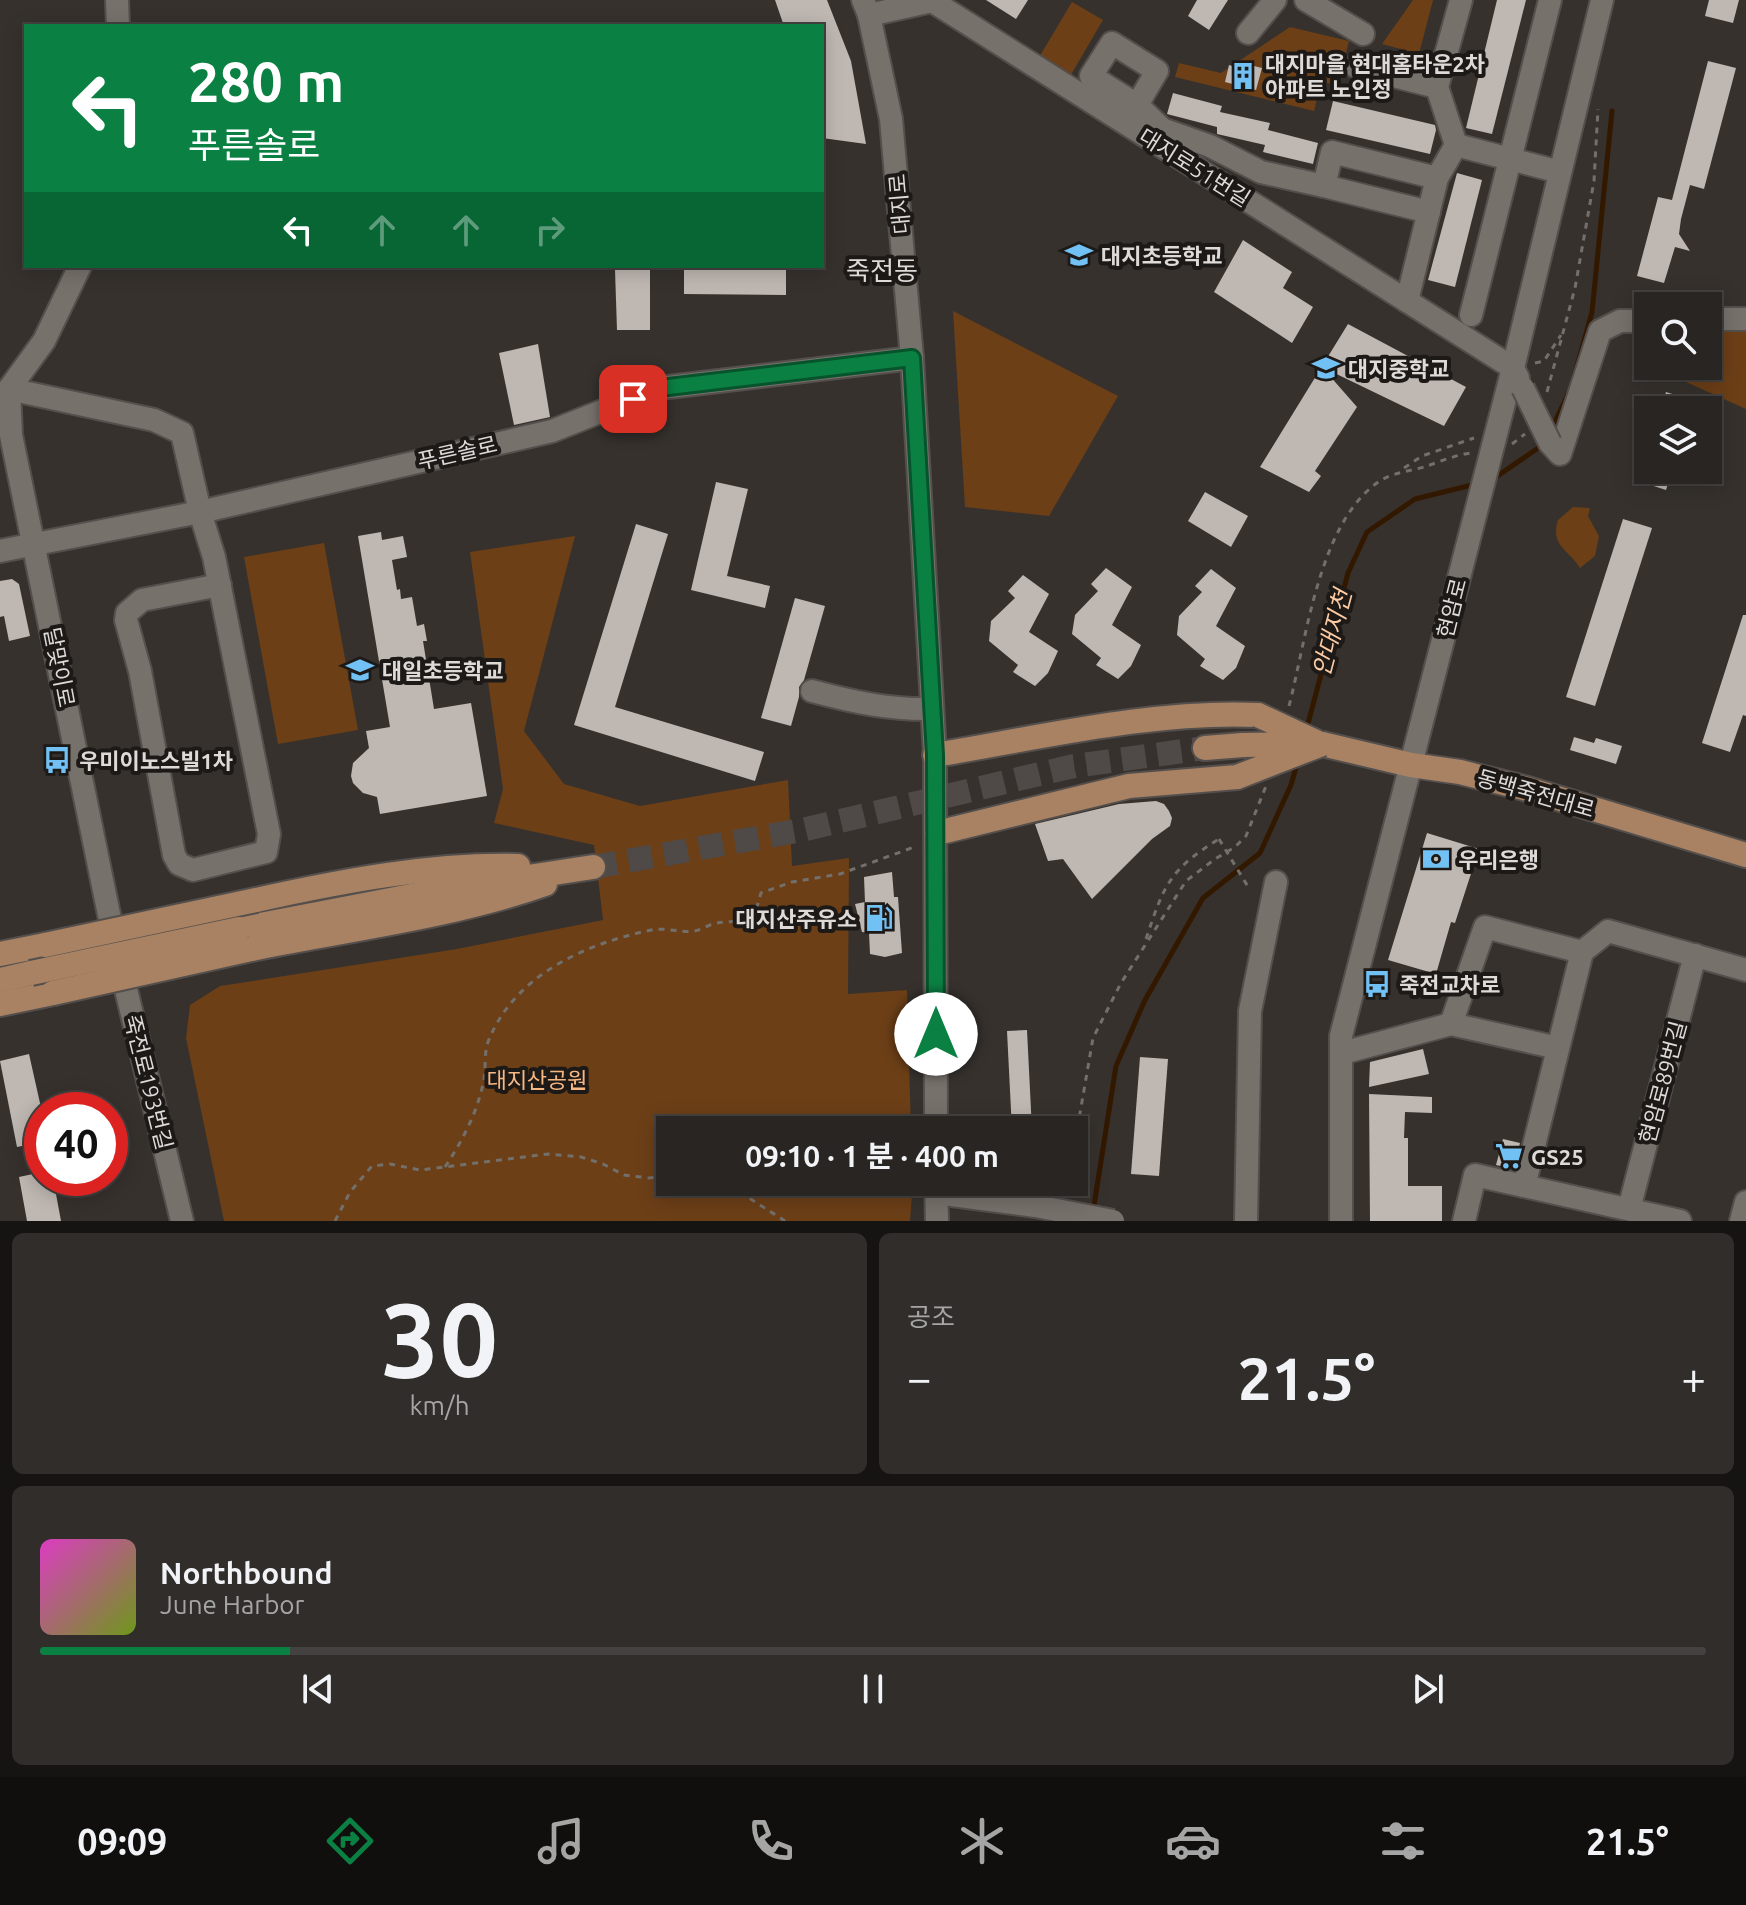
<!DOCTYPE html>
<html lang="ko">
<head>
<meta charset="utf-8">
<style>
	body { margin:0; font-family:Ubuntu,"Noto Sans KR",sans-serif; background:#302d2a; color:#f1f3f6; height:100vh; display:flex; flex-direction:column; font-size:30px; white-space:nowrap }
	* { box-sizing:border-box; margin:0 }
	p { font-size:26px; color:#a5a5a5 }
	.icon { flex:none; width:44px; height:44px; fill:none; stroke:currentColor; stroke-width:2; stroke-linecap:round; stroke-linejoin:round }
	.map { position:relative; height:1221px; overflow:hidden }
	.drawer { display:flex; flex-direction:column; gap:12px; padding:12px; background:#161413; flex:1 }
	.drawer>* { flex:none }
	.banner { position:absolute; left:24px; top:24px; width:800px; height:244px; border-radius:0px; box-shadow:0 4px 20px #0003,0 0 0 2px #444240; background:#0b8043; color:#fff; overflow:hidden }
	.fabs { position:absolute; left:1634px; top:292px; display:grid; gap:16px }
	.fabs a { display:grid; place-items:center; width:88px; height:88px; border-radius:0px; background:#282522; box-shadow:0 4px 20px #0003,0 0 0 2px #444240; font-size:40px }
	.speed { position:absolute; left:24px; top:1092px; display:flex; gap:16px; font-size:40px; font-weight:700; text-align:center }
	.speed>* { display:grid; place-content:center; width:104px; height:104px; border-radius:50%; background:#282522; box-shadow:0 4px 20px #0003,0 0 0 2px #444240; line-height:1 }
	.speed .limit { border:12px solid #d22; background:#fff; color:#111 }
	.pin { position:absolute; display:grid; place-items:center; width:68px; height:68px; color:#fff; margin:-34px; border-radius:16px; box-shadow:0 4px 12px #0006 }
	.me { position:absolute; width:88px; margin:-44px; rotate:0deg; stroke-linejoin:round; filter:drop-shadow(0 0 6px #0008) }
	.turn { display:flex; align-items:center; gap:28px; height:168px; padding:0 32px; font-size:36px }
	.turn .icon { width:104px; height:104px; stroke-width:2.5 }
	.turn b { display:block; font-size:56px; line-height:68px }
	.lanes { display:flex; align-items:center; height:76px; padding:0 32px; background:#0003; justify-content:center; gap:40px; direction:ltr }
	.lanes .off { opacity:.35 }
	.big { font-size:60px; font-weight:700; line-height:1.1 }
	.drawer .card { flex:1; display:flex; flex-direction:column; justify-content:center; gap:12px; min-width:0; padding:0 28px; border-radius:12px; background:#302d2a }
	.drawer .dial { align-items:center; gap:0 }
	.dial b { font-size:104px; line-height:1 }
	.song { display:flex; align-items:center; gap:24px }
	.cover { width:96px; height:96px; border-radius:12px; background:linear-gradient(135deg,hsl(310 70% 55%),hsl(80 70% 35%)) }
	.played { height:8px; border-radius:4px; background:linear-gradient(90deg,#0b8043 15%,#444240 15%) }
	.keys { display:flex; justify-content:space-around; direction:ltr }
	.heat { display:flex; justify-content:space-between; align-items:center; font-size:44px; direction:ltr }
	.drawer .tiles { flex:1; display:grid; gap:12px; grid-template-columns:1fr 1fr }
	.card:last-child { grid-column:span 2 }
	.trip { position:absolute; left:656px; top:1116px; width:432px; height:80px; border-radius:0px; background:#282522; box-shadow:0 4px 20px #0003,0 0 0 2px #444240; font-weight:700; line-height:80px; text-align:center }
	.tabs { display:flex; height:128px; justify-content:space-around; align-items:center; background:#100f0e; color:#a5a5a5 }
	.tabs .icon { width:56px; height:56px }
	.tabs .active { color:#0b8043 }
	.tabs b { font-size:36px; color:#f1f3f6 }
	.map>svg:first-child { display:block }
	.green { fill:#6c3f17 }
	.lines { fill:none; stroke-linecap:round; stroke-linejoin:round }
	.stream { stroke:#331800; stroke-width:5 }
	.building { fill:#beb7b2 }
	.major-tunnel { stroke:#4f4a47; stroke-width:24; stroke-dasharray:24 12; stroke-linecap:butt }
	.minor-casing { stroke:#544f4c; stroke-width:26 }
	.major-casing { stroke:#544f4c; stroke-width:28 }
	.path { stroke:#736f6b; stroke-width:3; stroke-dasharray:6 6; stroke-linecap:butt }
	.minor { stroke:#77716c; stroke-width:22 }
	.major { stroke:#a88263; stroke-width:24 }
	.minor-bridge-casing { stroke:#544f4c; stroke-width:26; stroke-linecap:butt }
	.major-bridge-casing { stroke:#544f4c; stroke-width:28; stroke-linecap:butt }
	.path-bridge { stroke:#736f6b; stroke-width:3; stroke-dasharray:6 6; stroke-linecap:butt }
	.minor-bridge { stroke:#77716c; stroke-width:22 }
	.major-bridge { stroke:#a88263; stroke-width:24 }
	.route-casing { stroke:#07532c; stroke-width:20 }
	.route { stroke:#0b8043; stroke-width:14 }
	.labels { text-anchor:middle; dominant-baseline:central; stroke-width:8; stroke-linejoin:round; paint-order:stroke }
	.poi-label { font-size:22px; font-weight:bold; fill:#dedad8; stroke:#1c1917; text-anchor:start }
	.street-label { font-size:22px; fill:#dedad8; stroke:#1c1917 }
	.park-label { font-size:22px; fill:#f7b783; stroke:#1c1917 }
	.water-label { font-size:24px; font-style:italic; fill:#fccba4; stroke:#1c1917 }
	.quarter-label { font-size:26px; fill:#dedad8; stroke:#1c1917 }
</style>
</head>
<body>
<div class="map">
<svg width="1746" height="1221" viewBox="0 0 1746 1221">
	<rect width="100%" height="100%" fill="#36312d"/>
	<g class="green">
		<polygon points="1413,0 1433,0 1419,54 1382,44"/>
		<polygon points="1072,2 1103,20 1069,78 1038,59"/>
		<polygon points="1290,27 1349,41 1338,85 1321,82 1314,111 1175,77 1179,63 1221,73"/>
		<polygon points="953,311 1118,396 1049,516 965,507"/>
		<polygon points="1708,323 1746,325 1746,409 1666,373 1667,366 1708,366"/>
		<path d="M1573,507L1590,508L1588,516L1599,536L1595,556L1580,568C1568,549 1550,546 1558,520Z"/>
		<polygon points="575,536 524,731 564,784 640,806 788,780 792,866 849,858 848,994 907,990 911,1130 670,1130 670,1182 913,1182 910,1221 224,1221 186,1038 190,1005 220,986 457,949 603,920 594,845 494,823 503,789 470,552"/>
		<polygon points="324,543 358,730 278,744 244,557"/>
	</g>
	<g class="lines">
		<g class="stream">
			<polyline points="1574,377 1592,312 1612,111"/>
			<polyline points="1552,428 1570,390"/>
			<polyline points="1493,479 1544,444"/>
			<polyline points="1306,731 1348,573 1367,532 1415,499 1476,484"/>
			<polyline points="1093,1212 1116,1066 1145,1000 1203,898 1260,853 1291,785 1297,764"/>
		</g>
	</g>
	<g class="building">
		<polygon points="775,0 827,0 851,61 866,144 822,138 822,26 784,26"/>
		<polygon points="986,0 1028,0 1016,19"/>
		<polygon points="1197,0 1228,0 1209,30 1188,16"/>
		<polygon points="1497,0 1526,0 1492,134 1466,128"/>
		<polygon points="1709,0 1739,0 1733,23 1705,16"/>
		<polygon points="1708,61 1736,68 1704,189 1690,185 1681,219 1679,234 1690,251 1675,247 1664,283 1637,276 1658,197 1672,200"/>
		<polygon points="1246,64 1262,68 1256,90 1225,82 1229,65 1245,70"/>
		<polygon points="1173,93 1222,106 1220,112 1270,123 1268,130 1318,143 1313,164 1263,152 1265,145 1217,134 1217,127 1167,114"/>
		<polygon points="1333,101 1435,125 1436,130 1430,154 1326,130"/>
		<polygon points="1457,173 1482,180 1455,287 1428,280"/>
		<polygon points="1243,240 1292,272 1283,288 1313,307 1292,343 1214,292"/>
		<polygon points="684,266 786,266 786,295 684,294"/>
		<polygon points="650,269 650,330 617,330 615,270"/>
		<polygon points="1348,324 1466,387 1444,426 1322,367 1357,407 1315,471 1321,476 1309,492 1260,467"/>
		<polygon points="538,344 550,417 514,425 499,353"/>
		<polygon points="1666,392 1714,407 1713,410 1660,410"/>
		<polygon points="1641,470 1672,470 1666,490 1638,481"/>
		<polygon points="716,482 748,489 727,576 770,586 765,608 691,590"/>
		<polygon points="1205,492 1248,516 1231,547 1188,521"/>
		<polygon points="1623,519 1652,528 1595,706 1566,697"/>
		<polygon points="636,524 668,534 615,707 764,752 755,781 574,725"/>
		<polygon points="381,532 382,540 403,536 407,557 392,560 397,590 400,589 401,599 412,597 417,626 424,624 427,641 423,641 434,709 471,703 487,796 380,814 377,797 363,793 353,783 351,776 353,763 369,748 366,731 390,727 358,536"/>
		<polygon points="1106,568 1132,587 1112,625 1141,645 1131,666 1118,679 1096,665 1101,658 1072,634 1075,615 1098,591 1091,584"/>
		<polygon points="1211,569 1236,588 1216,626 1245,646 1236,668 1223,680 1200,666 1205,659 1177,635 1179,616 1202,592 1195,586"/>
		<polygon points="1023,575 1049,594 1029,632 1058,651 1048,673 1035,686 1013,672 1018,665 989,641 991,621 1015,598 1008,591"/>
		<polygon points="12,579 19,584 30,636 9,641 4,616 0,617 0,581"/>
		<polygon points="795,598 825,606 804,680 799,687 799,697 791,726 761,718"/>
		<polygon points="1743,615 1746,615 1746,716 1743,715 1730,752 1702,743"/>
		<polygon points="1574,737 1594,743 1596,738 1622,746 1616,764 1570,750"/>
		<polygon points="1156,801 1164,804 1169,811 1172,818 1170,826 1152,839 1092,899 1063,859 1048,861 1035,824 1119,804"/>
		<polygon points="1427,833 1479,849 1455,923 1451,922 1436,974 1388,960"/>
		<polygon points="892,872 894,897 898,897 902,953 885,957 870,954 869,933 862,932 855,904 865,902 864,877"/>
		<polygon points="1027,1030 1032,1130 1012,1130 1007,1031"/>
		<polygon points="1423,1049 1429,1074 1369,1087 1370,1062"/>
		<polygon points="29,1054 42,1112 42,1142 17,1147 0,1061"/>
		<polygon points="1140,1057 1168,1059 1159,1176 1131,1174"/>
		<polygon points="1369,1094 1432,1097 1432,1113 1405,1112 1404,1138 1408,1138 1408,1186 1442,1186 1442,1221 1370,1221"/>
		<polygon points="1503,1139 1520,1143 1514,1169 1496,1165"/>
		<polygon points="42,1172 42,1178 53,1178 61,1221 27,1221 19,1177"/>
	</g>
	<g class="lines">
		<polyline class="major-tunnel" points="593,867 802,830 1074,766 1205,748"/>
		<g class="minor-casing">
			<g id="minor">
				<polyline points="117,0 118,26"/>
				<polyline points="863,0 869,15 891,119 912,358 935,755 936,1130"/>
				<polyline points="1306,0 1363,34"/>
				<polyline points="869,15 932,1 1513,368 1518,378"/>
				<polyline points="1248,33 1275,0"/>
				<polyline points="1355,66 1437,87"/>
				<polyline points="1137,105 1157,71 1112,43 1091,76 1137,105 1162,129 1210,146 1261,172 1324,186"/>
				<polyline points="1456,145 1437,87 1461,0"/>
				<polyline points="1429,212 1324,186 1332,152 1437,178"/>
				<polyline points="80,266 44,341 9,389 11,435 115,944 182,1221"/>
				<polyline points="1407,301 1437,178 1456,145 1560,172"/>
				<polyline points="1471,315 1550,0"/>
				<polyline points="1708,319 1746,319"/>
				<polyline points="9,389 154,420 182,433 200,512 214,557 269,834 266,852 193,870 179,864 174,855 140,671 126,620 127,613 142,600 220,585"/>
				<polyline points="1550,443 1560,454 1600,331 1620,321 1648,321"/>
				<polyline points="0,551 200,512 552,431 660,388 912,358"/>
				<path d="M812,691C853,702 890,710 932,709"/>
				<polyline points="1451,1024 1485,927 1582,952"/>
				<polyline points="1342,1053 1451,1024 1558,1048"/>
				<polyline points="936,1182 937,1221"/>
				<polyline points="1524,1186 1582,952 1608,931 1746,970"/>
				<polyline points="936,1193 1036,1206"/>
				<polyline points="1629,1209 1695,955"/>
				<polyline points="1246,1221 1250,1011 1276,882"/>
				<polyline points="1341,1221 1341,1036 1513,368 1602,0"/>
				<polyline points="1464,1221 1475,1175 1680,1221"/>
				<polyline points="1741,1221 1746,1202"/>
			</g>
		</g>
		<g class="major-casing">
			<g id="major">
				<polyline points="1322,744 1411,765 1460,772 1524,788 1746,855"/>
				<polyline points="1205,748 1243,745"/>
				<path d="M935,755C1038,738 1154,710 1258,715"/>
				<polyline points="937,833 1129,786 1237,777"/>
				<path d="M256,900C342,881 430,864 518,866"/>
				<polyline points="239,929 437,891 593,867"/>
				<path d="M251,949C349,929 451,917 545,884"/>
				<polyline points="0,954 45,945"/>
				<polyline points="0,980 31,973"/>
				<polyline points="0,1004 53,993"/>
			</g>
		</g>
		<g class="path">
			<polyline points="1535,363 1544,361 1561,335"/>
			<polyline points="1547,392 1575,288 1594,181 1598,109"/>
			<polyline points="1512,444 1525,434"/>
			<polyline points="1404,468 1422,456 1474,438"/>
			<path d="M1289,706C1306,641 1318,530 1373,486C1388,473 1406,472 1424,467C1439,462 1455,455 1471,453"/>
			<path d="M1146,939C1164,885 1169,870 1219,839"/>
			<polyline points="1074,1164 1079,1119 1093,1038 1121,983 1186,881 1215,859 1235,847 1246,836 1266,786"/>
			<path d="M445,1167C463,1140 478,1111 484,1079C486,1067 484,1053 488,1042C514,975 585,944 651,930C665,927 680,933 694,931C702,930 709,924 717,923C728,921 741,922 753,920L761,893L792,882L840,874L917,846"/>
			<polyline points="705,1182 743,1194 785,1221"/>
			<polyline points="1071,1194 1072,1182"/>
			<polyline points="335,1221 350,1192 372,1166 390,1164 420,1170 548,1154 581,1157 603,1164 624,1175 649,1178 670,1176"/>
		</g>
		<use href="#minor" class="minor"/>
		<use href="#major" class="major"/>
		<g class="minor-bridge-casing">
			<g id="minor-bridge">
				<polyline points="1523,388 1550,443"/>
				<polyline points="1036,1206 1113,1221"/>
			</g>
		</g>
		<g class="major-bridge-casing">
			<g id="major-bridge">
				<polyline points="1258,715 1316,742"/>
				<polyline points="1243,745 1308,744"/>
				<polyline points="1237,777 1322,744"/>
				<polyline points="45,945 256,900"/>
				<polyline points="31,973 239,929"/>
				<polyline points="53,993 251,949"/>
			</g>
		</g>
		<polyline class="path-bridge" points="1219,839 1250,890"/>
		<use href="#minor-bridge" class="minor-bridge"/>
		<use href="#major-bridge" class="major-bridge"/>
	</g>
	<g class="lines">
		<g class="route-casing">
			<polyline id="route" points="633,399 660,388 912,358 935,755 936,1034"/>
		</g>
		<use href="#route" class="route"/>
	</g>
	<defs>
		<g id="building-bare" transform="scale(2.16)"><path d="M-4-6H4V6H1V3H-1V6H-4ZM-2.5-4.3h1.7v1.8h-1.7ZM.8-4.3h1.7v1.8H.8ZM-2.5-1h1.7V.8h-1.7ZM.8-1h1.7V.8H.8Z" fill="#72c1f5" stroke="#1c1917" stroke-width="2.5" paint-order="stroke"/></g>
		<g id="school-bare" transform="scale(2.16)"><path d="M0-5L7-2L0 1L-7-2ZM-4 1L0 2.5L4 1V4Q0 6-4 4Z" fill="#72c1f5" stroke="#1c1917" stroke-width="2.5" paint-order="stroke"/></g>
		<g id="bus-bare" transform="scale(2.16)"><path d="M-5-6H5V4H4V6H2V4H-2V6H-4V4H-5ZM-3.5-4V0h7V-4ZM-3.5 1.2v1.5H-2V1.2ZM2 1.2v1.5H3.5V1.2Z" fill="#72c1f5" stroke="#1c1917" stroke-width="2.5" paint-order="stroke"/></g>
		<g id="bank-bare" transform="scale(2.16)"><path d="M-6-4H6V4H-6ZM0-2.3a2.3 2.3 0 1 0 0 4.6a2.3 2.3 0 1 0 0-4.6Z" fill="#72c1f5" stroke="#1c1917" stroke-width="2.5" paint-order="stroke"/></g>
		<g id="fuel-bare" transform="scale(2.16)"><path d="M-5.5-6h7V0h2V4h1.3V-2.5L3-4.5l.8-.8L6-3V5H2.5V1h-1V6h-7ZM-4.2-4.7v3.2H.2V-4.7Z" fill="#72c1f5" stroke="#1c1917" stroke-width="2.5" paint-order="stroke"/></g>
		<g id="supermarket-bare" transform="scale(2.16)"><path d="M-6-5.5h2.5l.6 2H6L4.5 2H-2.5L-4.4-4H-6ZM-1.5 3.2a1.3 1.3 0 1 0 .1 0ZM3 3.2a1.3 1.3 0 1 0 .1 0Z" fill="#72c1f5" stroke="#1c1917" stroke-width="2.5" paint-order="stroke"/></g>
	</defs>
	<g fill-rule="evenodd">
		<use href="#building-bare" x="1243" y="76"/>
		<use href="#school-bare" x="1079" y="255"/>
		<use href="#school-bare" x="1326" y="368"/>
		<use href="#school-bare" x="360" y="670"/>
		<use href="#bus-bare" x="57" y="760"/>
		<use href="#bank-bare" x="1436" y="859"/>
		<use href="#fuel-bare" x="879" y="918"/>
		<use href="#bus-bare" x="1377" y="984"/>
		<use href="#supermarket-bare" x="1509" y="1156"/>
	</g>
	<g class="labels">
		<g class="poi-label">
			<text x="1265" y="63">대지마을 현대홈타운2차<tspan x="1265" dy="25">아파트 노인정</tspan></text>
			<text x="1101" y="255">대지초등학교</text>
			<text x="1348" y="368">대지중학교</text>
			<text x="382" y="670">대일초등학교</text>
			<text x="79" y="760">우미이노스빌1차</text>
			<text x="1458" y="859">우리은행</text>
			<text x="857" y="918" text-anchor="end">대지산주유소</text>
			<text x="1399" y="984">죽전교차로</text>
			<text x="1531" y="1156">GS25</text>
		</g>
		<g class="street-label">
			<text transform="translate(1195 167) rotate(32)">대지로51번길</text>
			<text transform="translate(899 204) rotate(-95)">대지로</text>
			<text transform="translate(457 452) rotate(-13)">푸른솔로</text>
			<text transform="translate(1451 608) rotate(-76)">현암로</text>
			<text transform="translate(60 667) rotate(79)">달맞이로</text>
			<text transform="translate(1536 793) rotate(16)">동백죽전대로</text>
			<text transform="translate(149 1082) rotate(76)">죽전로193번길</text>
			<text transform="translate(1662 1082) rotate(-75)">현암로89번길</text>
		</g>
		<g class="park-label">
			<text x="537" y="1079">대지산공원</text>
		</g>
		<g class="water-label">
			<text transform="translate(1332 633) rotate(-75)">안대지천</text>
		</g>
		<g class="quarter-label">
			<text x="882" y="270">죽전동</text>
		</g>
	</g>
</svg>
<div class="fabs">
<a><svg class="icon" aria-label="search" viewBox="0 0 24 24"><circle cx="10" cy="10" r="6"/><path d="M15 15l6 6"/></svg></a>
<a><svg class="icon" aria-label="layers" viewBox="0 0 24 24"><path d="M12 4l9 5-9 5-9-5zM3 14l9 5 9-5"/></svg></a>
</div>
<div class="speed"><div class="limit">40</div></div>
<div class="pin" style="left:633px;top:399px;background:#d93025"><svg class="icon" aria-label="arrive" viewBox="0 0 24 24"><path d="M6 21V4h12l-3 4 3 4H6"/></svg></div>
<svg class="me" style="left:936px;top:1034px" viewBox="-20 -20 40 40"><circle r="19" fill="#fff"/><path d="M0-13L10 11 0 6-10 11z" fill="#0b8043"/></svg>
<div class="trip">09:10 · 1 분 · 400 m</div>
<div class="banner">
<div class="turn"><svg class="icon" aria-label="left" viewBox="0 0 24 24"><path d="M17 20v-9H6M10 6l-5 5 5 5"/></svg><div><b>280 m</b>푸른솔로</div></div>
<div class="lanes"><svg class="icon" aria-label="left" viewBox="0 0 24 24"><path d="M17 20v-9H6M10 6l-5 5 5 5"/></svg><svg class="icon off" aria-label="ahead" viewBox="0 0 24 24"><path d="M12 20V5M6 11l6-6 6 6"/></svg><svg class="icon off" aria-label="ahead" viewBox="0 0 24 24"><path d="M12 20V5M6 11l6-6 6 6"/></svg><svg class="icon off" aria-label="right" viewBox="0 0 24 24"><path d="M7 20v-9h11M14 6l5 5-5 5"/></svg></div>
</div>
</div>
<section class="drawer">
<div class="tiles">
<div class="card dial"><b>30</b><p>km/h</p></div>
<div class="card"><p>공조</p>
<div class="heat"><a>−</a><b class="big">21.5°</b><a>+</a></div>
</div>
<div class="card">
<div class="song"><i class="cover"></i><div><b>Northbound</b><p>June Harbor</p></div></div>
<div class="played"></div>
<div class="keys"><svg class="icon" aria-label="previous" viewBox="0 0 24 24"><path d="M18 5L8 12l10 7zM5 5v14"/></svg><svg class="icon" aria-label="pause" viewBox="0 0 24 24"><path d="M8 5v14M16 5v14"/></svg><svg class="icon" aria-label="next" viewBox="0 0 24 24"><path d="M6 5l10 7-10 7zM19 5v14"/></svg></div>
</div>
</div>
</section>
<nav class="tabs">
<b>09:09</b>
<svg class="icon active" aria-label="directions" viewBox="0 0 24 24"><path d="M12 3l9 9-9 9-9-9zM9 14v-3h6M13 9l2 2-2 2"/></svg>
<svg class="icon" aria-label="music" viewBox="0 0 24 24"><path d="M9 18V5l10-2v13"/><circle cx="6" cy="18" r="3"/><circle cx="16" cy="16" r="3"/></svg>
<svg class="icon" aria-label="phone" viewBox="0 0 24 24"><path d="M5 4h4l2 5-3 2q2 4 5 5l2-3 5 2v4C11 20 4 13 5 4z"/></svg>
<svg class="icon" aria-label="climate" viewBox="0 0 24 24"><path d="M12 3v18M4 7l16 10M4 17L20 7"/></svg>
<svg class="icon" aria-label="car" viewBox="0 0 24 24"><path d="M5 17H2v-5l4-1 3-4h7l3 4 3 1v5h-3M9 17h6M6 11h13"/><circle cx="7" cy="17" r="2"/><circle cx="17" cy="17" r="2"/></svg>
<svg class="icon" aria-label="filters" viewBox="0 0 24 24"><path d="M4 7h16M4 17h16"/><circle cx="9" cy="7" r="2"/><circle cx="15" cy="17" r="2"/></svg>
<b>21.5°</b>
</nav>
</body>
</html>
